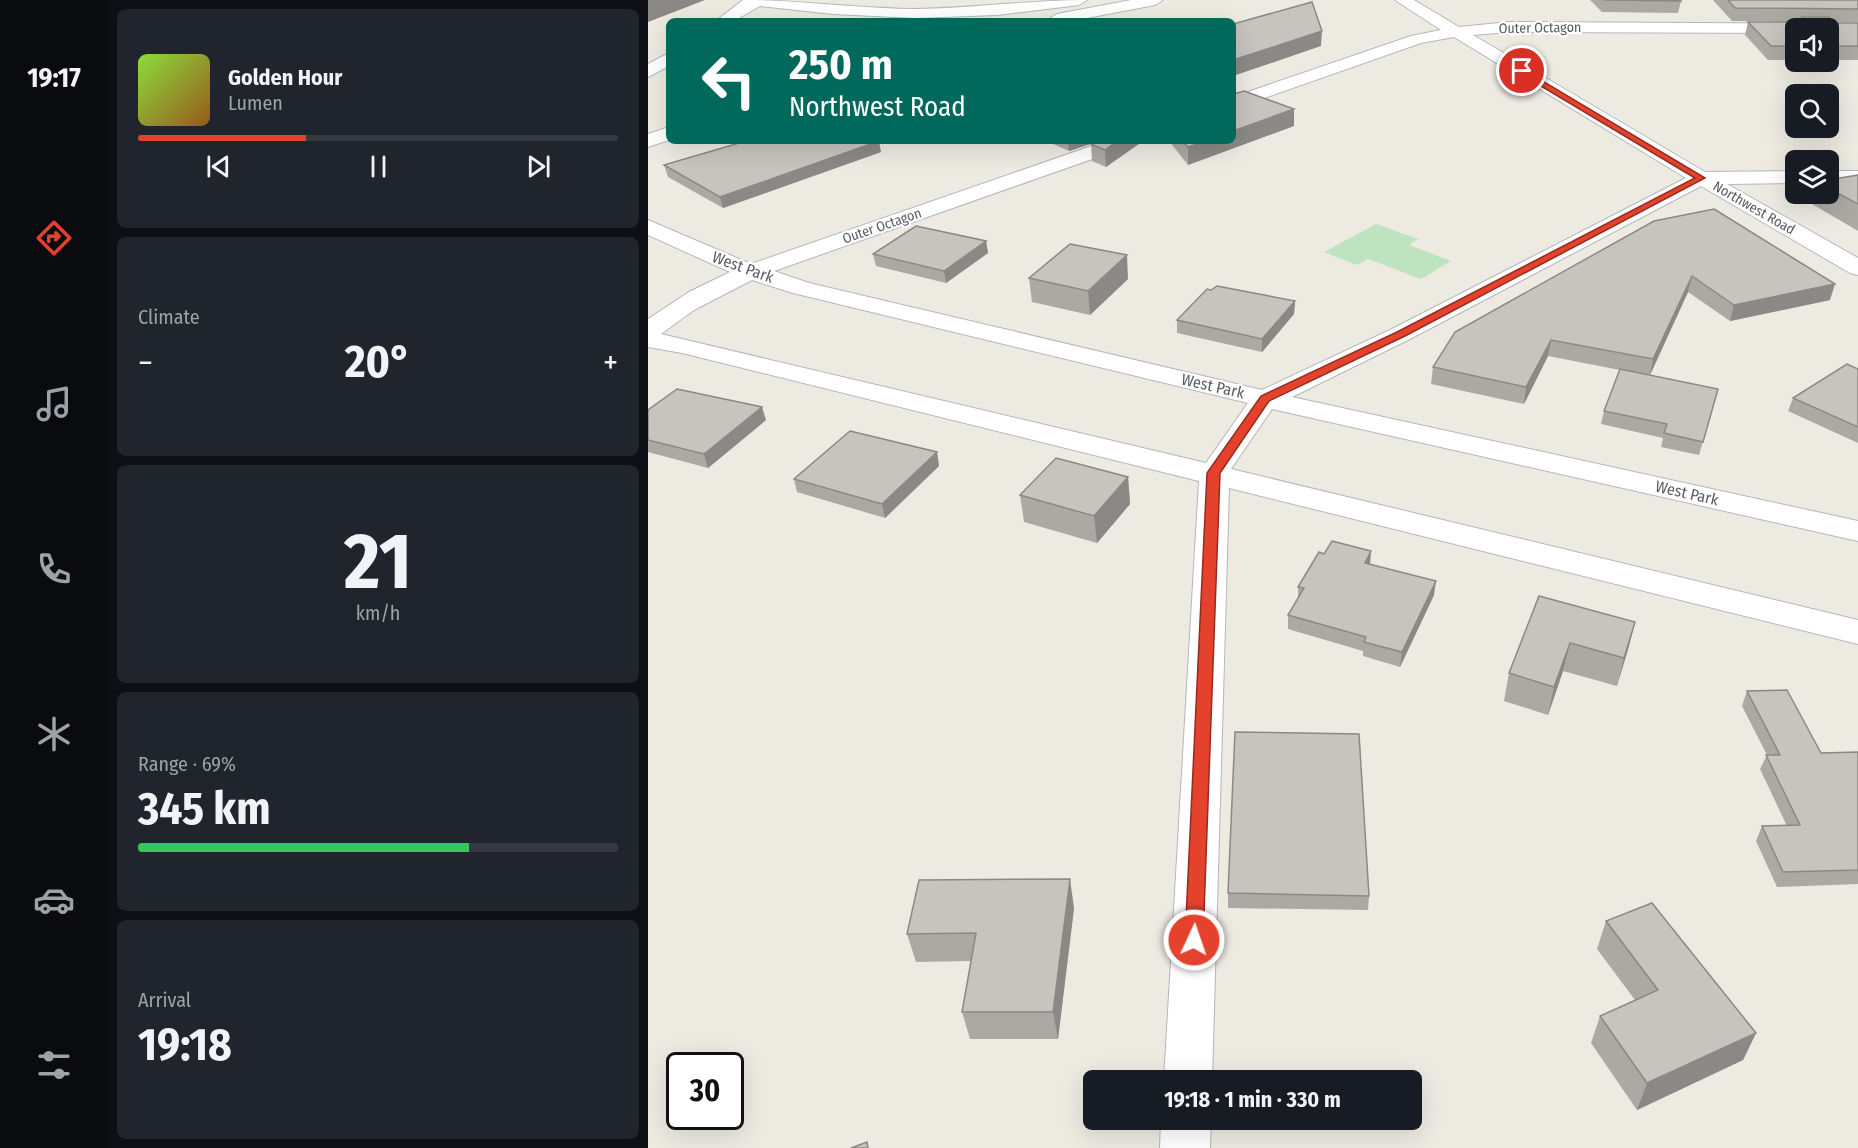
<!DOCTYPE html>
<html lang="en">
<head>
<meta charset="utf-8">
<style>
	body { margin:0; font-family:"Fira Sans Condensed",sans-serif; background:#20242c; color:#f1f3f6; height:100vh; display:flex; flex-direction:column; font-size:22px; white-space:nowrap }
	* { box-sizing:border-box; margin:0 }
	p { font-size:20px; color:#9ea1a6 }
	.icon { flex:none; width:33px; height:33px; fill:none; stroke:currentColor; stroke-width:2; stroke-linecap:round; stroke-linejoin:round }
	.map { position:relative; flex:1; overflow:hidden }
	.details { display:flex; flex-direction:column; gap:9px; padding:9px; background:#0d0f14; width:540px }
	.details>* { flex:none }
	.banner { position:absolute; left:18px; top:18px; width:570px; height:126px; border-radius:9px; box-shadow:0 6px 24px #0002; background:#00695c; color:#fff; overflow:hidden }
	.fabs { position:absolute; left:1137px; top:18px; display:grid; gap:12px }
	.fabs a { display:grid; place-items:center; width:54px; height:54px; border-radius:9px; background:#171b24; box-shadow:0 6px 24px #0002; font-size:30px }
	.speed { position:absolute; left:18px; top:1052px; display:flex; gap:12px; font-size:30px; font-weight:700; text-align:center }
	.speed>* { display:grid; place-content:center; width:78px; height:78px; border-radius:50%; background:#171b24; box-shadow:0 6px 24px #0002; line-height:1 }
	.speed .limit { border:3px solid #111; border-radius:9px; background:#fff; color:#111 }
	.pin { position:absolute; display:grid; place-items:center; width:51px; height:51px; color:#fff; margin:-26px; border:3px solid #fff; border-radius:50%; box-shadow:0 2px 6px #0007 }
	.me { position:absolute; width:66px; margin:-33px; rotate:3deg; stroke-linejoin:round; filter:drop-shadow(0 0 4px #0008) }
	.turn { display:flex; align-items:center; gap:21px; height:126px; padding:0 24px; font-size:27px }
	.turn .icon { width:78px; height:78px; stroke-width:2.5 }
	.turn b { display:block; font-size:42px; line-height:51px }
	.big { font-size:45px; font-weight:700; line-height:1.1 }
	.details .tile { flex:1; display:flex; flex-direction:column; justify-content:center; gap:9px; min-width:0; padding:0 21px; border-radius:9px; background:#20242c }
	.details .dial { align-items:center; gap:0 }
	.dial b { font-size:78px; line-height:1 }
	.song { display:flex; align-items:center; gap:18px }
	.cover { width:72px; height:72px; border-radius:9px; background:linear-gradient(135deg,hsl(90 70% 55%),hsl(30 70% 35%)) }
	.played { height:6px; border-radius:3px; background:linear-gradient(90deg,#e5422e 35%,#363941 35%) }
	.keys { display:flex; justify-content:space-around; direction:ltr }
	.heat { display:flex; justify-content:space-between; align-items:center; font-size:33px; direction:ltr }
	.charge { height:9px; border-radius:4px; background:linear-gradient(90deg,#34c759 69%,#363941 0) }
	.trip { position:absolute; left:435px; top:1070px; width:339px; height:60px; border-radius:9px; background:#171b24; box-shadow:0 6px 24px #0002; font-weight:700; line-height:60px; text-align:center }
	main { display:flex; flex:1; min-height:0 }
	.tabs { display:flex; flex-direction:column; width:108px; justify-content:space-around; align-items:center; background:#090b0e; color:#9ea1a6 }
	.tabs .icon { width:42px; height:42px }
	.tabs .on { color:#e5422e }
	.tabs b { font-size:27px; color:#f1f3f6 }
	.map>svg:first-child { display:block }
	.green { fill:#bde4be }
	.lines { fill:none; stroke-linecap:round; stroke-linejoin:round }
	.street-casing { stroke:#b4b7bb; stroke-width:2 }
	.secondary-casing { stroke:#b5b8bd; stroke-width:2 }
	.street { fill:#fff; fill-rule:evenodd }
	.secondary { fill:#fff; fill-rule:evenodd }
	.wall { fill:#aba9a3 }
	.shaded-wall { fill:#8b8985 }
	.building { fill:#c7c4be; stroke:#8b8985; stroke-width:1.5 }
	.route { fill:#e5422e; stroke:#952b1e; stroke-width:1.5 }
	.labels { text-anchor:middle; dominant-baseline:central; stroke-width:4.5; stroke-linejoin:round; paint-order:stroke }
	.far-street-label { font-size:14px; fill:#595d62; stroke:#fff }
	.street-label { font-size:16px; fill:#595d62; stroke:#fff }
</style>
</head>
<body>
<main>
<nav class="tabs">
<b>19:17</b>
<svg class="icon on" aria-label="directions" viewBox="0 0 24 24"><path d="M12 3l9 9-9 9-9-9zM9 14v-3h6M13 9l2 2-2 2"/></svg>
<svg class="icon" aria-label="music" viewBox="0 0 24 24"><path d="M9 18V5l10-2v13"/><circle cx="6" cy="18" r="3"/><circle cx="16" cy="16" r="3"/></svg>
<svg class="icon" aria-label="phone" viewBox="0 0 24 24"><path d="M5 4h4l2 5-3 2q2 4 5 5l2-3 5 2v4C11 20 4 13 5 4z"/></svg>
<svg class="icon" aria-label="climate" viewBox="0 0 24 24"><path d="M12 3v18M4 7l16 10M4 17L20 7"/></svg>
<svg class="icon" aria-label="car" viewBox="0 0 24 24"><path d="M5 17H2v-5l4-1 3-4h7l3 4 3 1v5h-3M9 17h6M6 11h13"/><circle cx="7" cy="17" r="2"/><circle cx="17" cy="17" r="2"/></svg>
<svg class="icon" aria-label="filters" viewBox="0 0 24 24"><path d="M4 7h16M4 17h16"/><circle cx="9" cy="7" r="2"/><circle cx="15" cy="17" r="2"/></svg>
</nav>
<section class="details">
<div class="tile">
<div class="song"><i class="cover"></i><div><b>Golden Hour</b><p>Lumen</p></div></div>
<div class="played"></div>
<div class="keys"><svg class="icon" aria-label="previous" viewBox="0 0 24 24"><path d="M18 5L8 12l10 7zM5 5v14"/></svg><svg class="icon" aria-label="pause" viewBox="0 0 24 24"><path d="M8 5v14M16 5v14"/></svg><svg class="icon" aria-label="next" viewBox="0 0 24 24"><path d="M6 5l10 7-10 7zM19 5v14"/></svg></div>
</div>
<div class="tile"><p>Climate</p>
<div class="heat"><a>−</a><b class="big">20°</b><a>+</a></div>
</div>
<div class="tile dial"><b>21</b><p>km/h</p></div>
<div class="tile"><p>Range · 69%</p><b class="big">345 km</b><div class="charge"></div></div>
<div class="tile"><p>Arrival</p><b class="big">19:18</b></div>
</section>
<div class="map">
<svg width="1210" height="1148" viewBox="0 0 1210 1148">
	<rect width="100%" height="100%" fill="#eceae1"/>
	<polygon class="green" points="728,224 770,239 761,245 803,261 773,279 720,259 709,265 676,252"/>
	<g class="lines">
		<g class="street-casing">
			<g id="street">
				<path d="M747,0H766L811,27L861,22L1210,24V34H1180V28H1148V33L861,32L825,35L1057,172L1148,171V183L1079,184L1210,258V275L1202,273L1053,186L762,339L644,397L1210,521V541L624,409L583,469L1210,620V644L581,488L564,1080H516L551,481L34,353L0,347V319L41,292L82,272L0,235V220L103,264L458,141H487L484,145L126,271L161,283L614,390L744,329L1038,178L806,37L773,43L585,109V97L763,36L793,30ZM104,280L145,293L600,403L558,463L13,334L46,310Z"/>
				<rect x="1180" y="171" width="30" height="12"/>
				<polygon points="513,1119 563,1119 562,1148 512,1148"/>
			</g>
		</g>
		<g class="secondary-casing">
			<g id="secondary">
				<path d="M95,0C154,0 211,9 269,9C326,8 382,0 439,0L431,5L349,15L267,18L185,14L112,6L86,21H68Z"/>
				<polygon points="483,0 515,0 507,5 423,21 403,21 401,19 409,14"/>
				<polygon points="21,53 21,66 0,77 0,64"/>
				<polygon points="21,127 21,140 0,147 0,134"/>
			</g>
		</g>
		<use href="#street" class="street"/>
		<use href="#secondary" class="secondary"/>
	</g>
	<g class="wall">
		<polygon points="942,0 1032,0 1033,1 1030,13 954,12"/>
		<polygon points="1065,0 1210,0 1210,22 1183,22 1184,23 1210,23 1210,60 1180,60 1180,28 1148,28 1148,60 1120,60 1097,35 1100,22 1152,21 1084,21"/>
		<polygon points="646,126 540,165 521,141 585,141"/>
		<polygon points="398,141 495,141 458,167 444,161 443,144 421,151"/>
		<polygon points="233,152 75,208 20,177 16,165"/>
		<polygon points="1210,175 1210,231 1164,204 1167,194 1180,194 1180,180"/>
		<polygon points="1006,221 1182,300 1082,321 1040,292 1002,375 1070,389 1051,455 1013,447 1015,438 953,424 956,411 972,370 900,356 876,404 783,384 785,367"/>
		<polygon points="338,241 340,253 298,283 228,266 225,254"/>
		<polygon points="381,278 480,279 442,315 384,302"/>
		<polygon points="647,301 646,314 614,352 529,333 529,320"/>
		<polygon points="1210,369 1210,443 1140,411 1145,398"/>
		<polygon points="0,410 118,420 60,468 0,452"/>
		<polygon points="289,452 291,466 237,518 149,492 146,479"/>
		<polygon points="480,477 482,504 449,543 376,522 372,495"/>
		<polygon points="722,564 786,595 752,667 715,656 715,651 640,629 640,615 650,598 650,587"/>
		<polygon points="891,596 987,622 969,686 915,671 900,715 856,701 861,673"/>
		<polygon points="1099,691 1173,753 1210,752 1210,884 1129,887 1108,841 1114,826 1139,826 1112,769 1119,755 1094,706"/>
		<polygon points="580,893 721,896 720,910 580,908"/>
		<polygon points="426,908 410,1039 322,1039 314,1012 323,961 268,962 259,934"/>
		<polygon points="958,921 1108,1033 1095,1060 989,1110 943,1043 952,1016 987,1000 949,949"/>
	</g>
	<g class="shaded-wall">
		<polygon points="0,0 57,0 0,22"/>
		<polygon points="674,31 673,46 585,76 585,60"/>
		<polygon points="646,109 646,126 540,165 540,147 558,141 585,141 585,131"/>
		<polygon points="231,141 233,152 75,208 72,197"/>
		<polygon points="420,141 451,141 421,151"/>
		<polygon points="469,141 495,141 458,167 457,150"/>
		<polygon points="338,241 340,253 298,283 296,271"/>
		<polygon points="479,255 480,279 442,315 440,291"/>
		<polygon points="1044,276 1040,292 1002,375 1005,359"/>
		<polygon points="1187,284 1182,300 1082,321 1086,305"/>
		<polygon points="647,301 646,314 614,352 614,339"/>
		<polygon points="903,340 900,356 876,404 878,387"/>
		<polygon points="114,407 118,420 60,468 56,454"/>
		<polygon points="289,452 291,466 237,518 234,504"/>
		<polygon points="480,477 482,504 449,543 446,516"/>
		<polygon points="723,551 722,565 717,563"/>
		<polygon points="788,581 786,595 752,667 754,652"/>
		<polygon points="987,622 980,650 969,686 976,658"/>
		<polygon points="922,643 915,671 900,715 906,687"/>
		<polygon points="422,879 426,908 410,1039 405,1012"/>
		<polygon points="1108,1033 1095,1060 989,1110 999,1083"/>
	</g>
	<g class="building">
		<polygon points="956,0 1032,0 1033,1"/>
		<polygon points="1080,0 1210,0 1210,9 1087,8"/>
		<polygon points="664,2 674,31 585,60 585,24"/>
		<polygon points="1154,17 1181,17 1184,23 1210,23 1210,46 1180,46 1180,28 1148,28 1148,46 1123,46 1100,22 1152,22"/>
		<polygon points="596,91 646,109 585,131 585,94"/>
		<polygon points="98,141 231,141 72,197 16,165"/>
		<polygon points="451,141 469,141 457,150 443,144"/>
		<polygon points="534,141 558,141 540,147"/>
		<polygon points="1210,175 1210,204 1180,188 1180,180"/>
		<polygon points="1066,209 1187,284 1086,305 1044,276 1005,359 903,340 878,387 785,367 807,332 1006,221"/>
		<polygon points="268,226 338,241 296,271 225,254"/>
		<polygon points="422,244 479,255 440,291 381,278"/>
		<polygon points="569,286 647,301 614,339 529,320 559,289 563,290"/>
		<polygon points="1199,364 1210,369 1210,427 1145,398"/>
		<polygon points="972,369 1070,389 1055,442 1016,433 1019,424 956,411"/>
		<polygon points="29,389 114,407 56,454 0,440 0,410"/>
		<polygon points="202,431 289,452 234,504 146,479"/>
		<polygon points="408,458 480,477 446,516 372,495"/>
		<polygon points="684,541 723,551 717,563 788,581 754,652 716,642 718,637 640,615 656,588 650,587 671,552 676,554"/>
		<polygon points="891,596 987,622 976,658 922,643 906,687 861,673"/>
		<polygon points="1139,690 1173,753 1210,752 1210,870 1135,872 1114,826 1152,825 1118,755 1132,755 1099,691"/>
		<polygon points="587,732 711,734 721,896 580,893"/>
		<polygon points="422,879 405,1012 314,1012 328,933 259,934 271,880"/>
		<polygon points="1004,903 1108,1033 999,1083 952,1016 1010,990 958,921"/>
		<polygon points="219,1142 220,1148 203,1148"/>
	</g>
	<polygon class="route" points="871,70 876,70 1057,178 757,336 621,401 572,473 555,940 552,945 546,948 539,945 537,940 559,473 613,396 749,332 1047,178 871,73"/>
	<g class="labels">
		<g class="far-street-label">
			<text transform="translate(892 28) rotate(-1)">Outer Octagon</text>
			<text transform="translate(1106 208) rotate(30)">Northwest Road</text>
			<text transform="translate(234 226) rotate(-19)">Outer Octagon</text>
		</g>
		<g class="street-label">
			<text transform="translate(95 267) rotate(20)">West Park</text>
			<text transform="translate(565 386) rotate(13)">West Park</text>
			<text transform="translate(1039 493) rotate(13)">West Park</text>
		</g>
	</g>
</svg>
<div class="fabs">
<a><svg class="icon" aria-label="sound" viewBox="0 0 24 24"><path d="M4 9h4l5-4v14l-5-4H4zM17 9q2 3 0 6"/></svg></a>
<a><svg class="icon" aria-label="search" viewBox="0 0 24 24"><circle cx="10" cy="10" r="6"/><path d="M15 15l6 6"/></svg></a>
<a><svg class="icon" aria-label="layers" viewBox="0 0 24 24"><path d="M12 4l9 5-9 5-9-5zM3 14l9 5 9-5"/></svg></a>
</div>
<div class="speed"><div class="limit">30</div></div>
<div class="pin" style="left:874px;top:71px;background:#d93025"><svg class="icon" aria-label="arrive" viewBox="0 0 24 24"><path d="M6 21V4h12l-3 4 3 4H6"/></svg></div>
<svg class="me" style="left:546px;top:940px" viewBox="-20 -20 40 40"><circle r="17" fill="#e5422e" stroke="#fff" stroke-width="3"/><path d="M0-11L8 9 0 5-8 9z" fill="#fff"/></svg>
<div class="trip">19:18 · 1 min · 330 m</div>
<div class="banner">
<div class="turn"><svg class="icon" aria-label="left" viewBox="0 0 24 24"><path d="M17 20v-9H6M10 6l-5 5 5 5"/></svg><div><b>250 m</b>Northwest Road</div></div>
</div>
</div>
</main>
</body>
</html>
